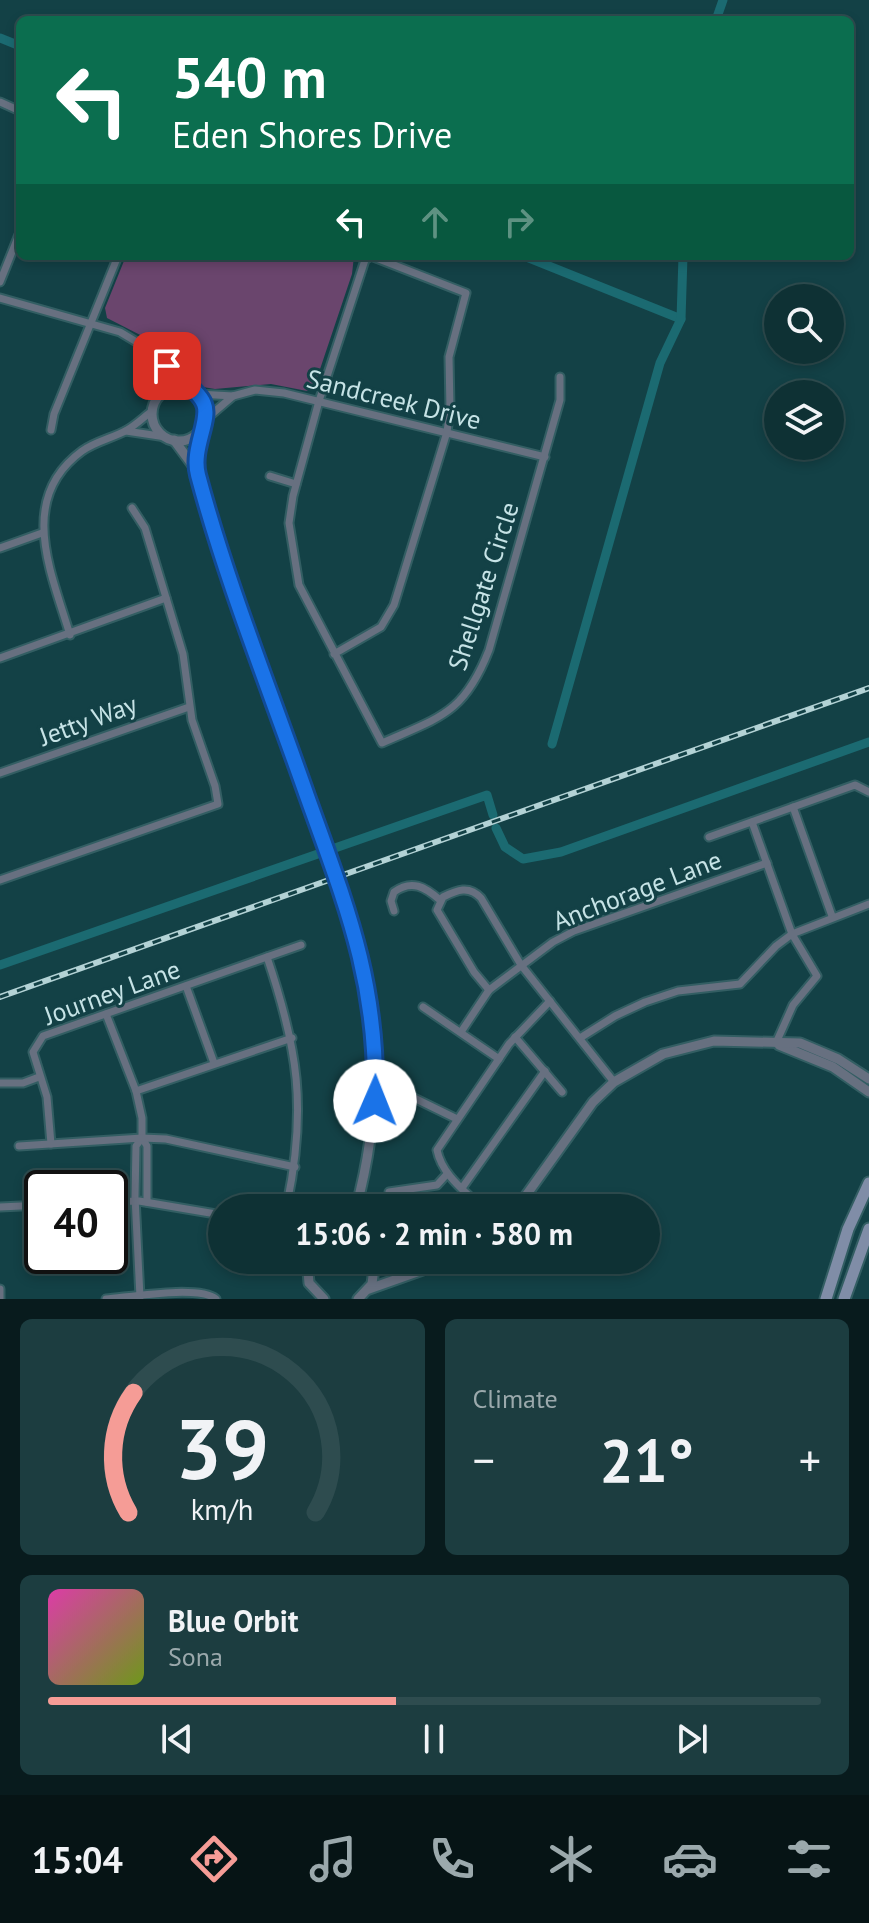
<!DOCTYPE html>
<html lang="en">
<head>
<meta charset="utf-8">
<style>
	body { margin:0; font-family:"PT Sans",sans-serif; background:#1c3d40; color:#f1f3f6; height:100vh; display:flex; flex-direction:column; font-size:30px; white-space:nowrap }
	* { box-sizing:border-box; margin:0 }
	p { font-size:26px; color:#9ba9ac }
	.icon { flex:none; width:44px; height:44px; fill:none; stroke:currentColor; stroke-width:2; stroke-linecap:round; stroke-linejoin:round }
	.map { position:relative; height:1299px; overflow:hidden }
	.panel { display:flex; flex-direction:column; gap:20px; padding:20px; background:#081b1d; flex:1 }
	.panel>* { flex:none }
	.banner { position:absolute; left:16px; top:16px; width:838px; height:244px; border-radius:12px; box-shadow:0 4px 12px #0003,0 0 0 2px #2e4c4f; background:#0b6e4f; color:#fff; overflow:hidden }
	.controls { position:absolute; left:764px; top:284px; display:grid; gap:16px }
	.controls a { display:grid; place-items:center; width:80px; height:80px; border-radius:50%; background:#0e3134; box-shadow:0 4px 12px #0003,0 0 0 2px #2e4c4f; font-size:40px }
	.speed { position:absolute; left:24px; top:1170px; display:flex; gap:16px; font-size:40px; font-weight:700; text-align:center }
	.speed>* { display:grid; place-content:center; width:104px; height:104px; border-radius:50%; background:#0e3134; box-shadow:0 4px 12px #0003,0 0 0 2px #2e4c4f; line-height:1 }
	.speed .limit { border:4px solid #111; border-radius:12px; background:#fff; color:#111 }
	.pin { position:absolute; display:grid; place-items:center; width:68px; height:68px; color:#fff; margin:-34px; border-radius:16px; box-shadow:0 4px 12px #0006 }
	.me { position:absolute; width:88px; margin:-44px; rotate:1deg; stroke-linejoin:round; filter:drop-shadow(0 0 6px #0008) }
	.turn { display:flex; align-items:center; gap:28px; height:168px; padding:0 24px; font-size:36px }
	.turn .icon { width:104px; height:104px; stroke-width:2.5 }
	.turn b { display:block; font-size:56px; line-height:68px }
	.lanes { display:flex; align-items:center; height:76px; padding:0 24px; background:#0003; justify-content:center; gap:40px; direction:ltr }
	.lanes .off { opacity:.35 }
	.big { font-size:60px; font-weight:700; line-height:1.1 }
	.panel .widget { flex:1; display:flex; flex-direction:column; justify-content:center; gap:12px; min-width:0; padding:0 28px; border-radius:12px; background:#1c3d40 }
	.panel .dial { align-items:center; gap:0 }
	.dial svg { height:208px; overflow:visible; fill:none; stroke:#2e4c4f; stroke-width:7; stroke-linecap:round; text-anchor:middle }
	.dial text { fill:#f1f3f6; stroke:none }
	.song { display:flex; align-items:center; gap:24px }
	.cover { width:96px; height:96px; border-radius:12px; background:linear-gradient(135deg,hsl(320 70% 55%),hsl(80 70% 35%)) }
	.played { height:8px; border-radius:4px; background:linear-gradient(90deg,#f59c96 45%,#2e4c4f 45%) }
	.keys { display:flex; justify-content:space-around; direction:ltr }
	.heat { display:flex; justify-content:space-between; align-items:center; font-size:44px; direction:ltr }
	.panel .tiles { flex:1; display:grid; gap:20px; grid-template-columns:1fr 1fr }
	.widget:last-child { grid-column:span 2 }
	.trip { position:absolute; left:208px; top:1194px; width:452px; height:80px; border-radius:40px; background:#0e3134; box-shadow:0 4px 12px #0003,0 0 0 2px #2e4c4f; font-weight:700; line-height:80px; text-align:center }
	.tab-bar { display:flex; height:128px; justify-content:space-around; align-items:center; background:#061415; color:#9ba9ac }
	.tab-bar .icon { width:56px; height:56px }
	.tab-bar .on { color:#f59c96 }
	.tab-bar b { font-size:36px; color:#f1f3f6 }
	.map>svg:first-child { display:block }
	.green { fill:#6a456d }
	.lines { fill:none; stroke-linecap:round; stroke-linejoin:round }
	.canal { stroke:#1b6a71; stroke-width:9 }
	.minor-casing { stroke:#335e63; stroke-width:11 }
	.tertiary-casing { stroke:#335e63; stroke-width:13 }
	.secondary-casing { stroke:#335e63; stroke-width:15 }
	.minor { stroke:#677080; stroke-width:7 }
	.tertiary { stroke:#677080; stroke-width:9 }
	.secondary { stroke:#808da7; stroke-width:11 }
	.rail-casing { stroke:#b3d2d5; stroke-width:6 }
	.rail { stroke:#134146; stroke-width:3; stroke-dasharray:9; stroke-linecap:butt }
	.tertiary-bridge-casing { stroke:#335e63; stroke-width:13; stroke-linecap:butt }
	.tertiary-bridge { stroke:#677080; stroke-width:9 }
	.route-casing { stroke:#114b97; stroke-width:20 }
	.route { stroke:#1a73e8; stroke-width:14 }
	.labels { text-anchor:middle; dominant-baseline:central; stroke-width:6; stroke-linejoin:round; paint-order:stroke }
	.street-label { font-size:26px; fill:#c6e3e6; stroke:#134146 }
</style>
</head>
<body>
<div class="map">
<svg width="869" height="1299" viewBox="0 0 869 1299">
	<rect width="100%" height="100%" fill="#134146"/>
	<polygon class="green" points="126,256 354,256 352,274 314,387 307,391 271,384 215,389 197,386 179,374 150,340 107,318 105,308"/>
	<g class="lines">
		<g class="canal">
			<polyline points="716,20 723,0"/>
			<polyline points="0,38 20,46"/>
			<polyline points="524,256 681,319"/>
			<polyline points="552,744 660,363 681,319 683,256"/>
			<polyline points="496,828 505,847 523,859 561,852 869,742"/>
			<polyline points="0,965 487,795 493,815"/>
		</g>
		<g class="minor-casing">
			<g id="minor">
				<polyline points="0,102 20,111"/>
				<polyline points="0,282 20,232"/>
				<polyline points="0,298 120,332 150,350 189,388"/>
				<polyline points="151,352 158,376 158,398"/>
				<polyline points="198,394 233,396 255,390 284,393 545,457"/>
				<polyline points="206,419 233,396"/>
				<polyline points="51,430 54,414 118,256"/>
				<polyline points="126,431 166,437"/>
				<polyline points="270,476 296,484"/>
				<polyline points="0,548 42,533"/>
				<path d="M70,635C52,574 16,499 82,451C96,441 113,438 127,430C136,425 144,417 152,411"/>
				<path d="M334,654L381,627L394,605L447,432L450,409L449,357L466,293L371,256L365,260L319,401L293,496L289,523L299,585L382,743C440,717 464,714 489,650L560,400V377"/>
				<polyline points="0,658 166,598"/>
				<polyline points="0,773 189,707"/>
				<polyline points="793,807 832,916"/>
				<polyline points="752,822 792,934 817,976 793,1005 776,1043"/>
				<polyline points="709,837 855,785 869,792"/>
				<polyline points="0,880 218,804 215,786 192,720 183,654 145,528 132,508"/>
				<path d="M394,911L391,901L394,892C412,879 425,887 440,900"/>
				<path d="M267,957C298,1049 307,1108 287,1204"/>
				<polyline points="186,986 214,1063"/>
				<path d="M489,990L474,972L437,910L443,897C457,890 469,885 481,898L521,965L614,1082"/>
				<polyline points="423,1007 499,1059"/>
				<polyline points="106,1014 136,1091 142,1118 142,1138 136,1146 135,1197 140,1297"/>
				<polyline points="461,1032 489,990 553,942 574,931 767,863"/>
				<polyline points="515,1037 562,1092"/>
				<polyline points="580,1038 615,1016 645,1002 678,991 740,984 776,946 792,934 869,904"/>
				<polyline points="0,1083 23,1083 39,1077"/>
				<polyline points="136,1091 292,1038"/>
				<polyline points="414,1098 457,1119"/>
				<polyline points="142,1138 147,1146 147,1202"/>
				<polyline points="51,1144 47,1097 33,1052 43,1036 301,945"/>
				<polyline points="19,1146 142,1138 166,1139 295,1167"/>
				<polyline points="462,1188 545,1071"/>
				<polyline points="389,1192 437,1185 447,1174"/>
				<polyline points="110,1202 139,1201 222,1215"/>
				<polyline points="0,1207 42,1205"/>
				<path d="M482,1208C465,1191 442,1175 437,1150L509,1044L550,1001"/>
				<polyline points="294,1260 306,1272"/>
				<polyline points="0,1289 0,1299"/>
				<path d="M106,1299C130,1297 199,1285 216,1299"/>
			</g>
		</g>
		<g class="tertiary-casing">
			<g id="tertiary">
				<circle cx="179" cy="414" r="27"/>
				<polyline points="174,440 197,471 250,636 310,803"/>
				<polyline points="197,471 200,431"/>
				<polyline points="779,1045 833,1067 869,1092"/>
				<path d="M356,1208C381,1116 380,1028 356,936"/>
				<polyline points="517,1208 593,1102 614,1082 663,1054 714,1041 800,1043 838,1059 869,1079"/>
				<polyline points="307,1260 309,1283 324,1299"/>
				<polyline points="369,1289 451,1260"/>
				<polyline points="358,1299 372,1284 375,1260"/>
			</g>
		</g>
		<g class="secondary-casing">
			<g id="secondary">
				<polyline points="826,1299 848,1229 869,1183"/>
				<polyline points="844,1299 869,1229"/>
			</g>
		</g>
		<use href="#minor" class="minor"/>
		<use href="#tertiary" class="tertiary"/>
		<use href="#secondary" class="secondary"/>
		<g class="rail-casing">
			<polyline id="rail" points="0,997 869,688"/>
		</g>
		<use href="#rail" class="rail"/>
		<g class="tertiary-bridge-casing">
			<polyline id="tertiary-bridge" points="310,803 356,936"/>
		</g>
		<use href="#tertiary-bridge" class="tertiary-bridge"/>
	</g>
	<g class="lines">
		<g class="route-casing">
			<path id="route" d="M167,366C177,376 200,392 204,404C211,420 191,449 198,475C227,584 270,690 307,796C346,905 378,982 375,1101"/>
		</g>
		<use href="#route" class="route"/>
	</g>
	<g class="labels">
		<g class="street-label">
			<text transform="translate(394 399) rotate(14)">Sandcreek Drive</text>
			<text transform="translate(483 586) rotate(-72)">Shellgate Circle</text>
			<text transform="translate(88 720) rotate(-20)">Jetty Way</text>
			<text transform="translate(637 890) rotate(-21)">Anchorage Lane</text>
			<text transform="translate(112 992) rotate(-20)">Journey Lane</text>
		</g>
	</g>
</svg>
<div class="controls">
<a><svg class="icon" aria-label="search" viewBox="0 0 24 24"><circle cx="10" cy="10" r="6"/><path d="M15 15l6 6"/></svg></a>
<a><svg class="icon" aria-label="layers" viewBox="0 0 24 24"><path d="M12 4l9 5-9 5-9-5zM3 14l9 5 9-5"/></svg></a>
</div>
<div class="speed"><div class="limit">40</div></div>
<div class="pin" style="left:167px;top:366px;background:#d93025"><svg class="icon" aria-label="arrive" viewBox="0 0 24 24"><path d="M6 21V4h12l-3 4 3 4H6"/></svg></div>
<svg class="me" style="left:375px;top:1101px" viewBox="-20 -20 40 40"><circle r="19" fill="#fff"/><path d="M0-13L10 11 0 6-10 11z" fill="#1a73e8"/></svg>
<div class="trip">15:06 · 2 min · 580 m</div>
<div class="banner">
<div class="turn"><svg class="icon" aria-label="left" viewBox="0 0 24 24"><path d="M17 20v-9H6M10 6l-5 5 5 5"/></svg><div><b>540 m</b>Eden Shores Drive</div></div>
<div class="lanes"><svg class="icon" aria-label="left" viewBox="0 0 24 24"><path d="M17 20v-9H6M10 6l-5 5 5 5"/></svg><svg class="icon off" aria-label="ahead" viewBox="0 0 24 24"><path d="M12 20V5M6 11l6-6 6 6"/></svg><svg class="icon off" aria-label="right" viewBox="0 0 24 24"><path d="M7 20v-9h11M14 6l5 5-5 5"/></svg></div>
</div>
</div>
<section class="panel">
<div class="tiles">
<div class="widget dial"><svg viewBox="0 0 100 80">
<path d="M14 69A42 42 0 1 1 86 69"/>
<path d="M14 69A42 42 0 0 1 16 23" stroke="#f59c96"/>
<text x="50" y="56" font-size="32" font-weight="700">39</text>
<text x="50" y="72" font-size="11">km/h</text>
</svg></div>
<div class="widget"><p>Climate</p>
<div class="heat"><a>−</a><b class="big">21°</b><a>+</a></div>
</div>
<div class="widget">
<div class="song"><i class="cover"></i><div><b>Blue Orbit</b><p>Sona</p></div></div>
<div class="played"></div>
<div class="keys"><svg class="icon" aria-label="previous" viewBox="0 0 24 24"><path d="M18 5L8 12l10 7zM5 5v14"/></svg><svg class="icon" aria-label="pause" viewBox="0 0 24 24"><path d="M8 5v14M16 5v14"/></svg><svg class="icon" aria-label="next" viewBox="0 0 24 24"><path d="M6 5l10 7-10 7zM19 5v14"/></svg></div>
</div>
</div>
</section>
<nav class="tab-bar">
<b>15:04</b>
<svg class="icon on" aria-label="directions" viewBox="0 0 24 24"><path d="M12 3l9 9-9 9-9-9zM9 14v-3h6M13 9l2 2-2 2"/></svg>
<svg class="icon" aria-label="music" viewBox="0 0 24 24"><path d="M9 18V5l10-2v13"/><circle cx="6" cy="18" r="3"/><circle cx="16" cy="16" r="3"/></svg>
<svg class="icon" aria-label="phone" viewBox="0 0 24 24"><path d="M5 4h4l2 5-3 2q2 4 5 5l2-3 5 2v4C11 20 4 13 5 4z"/></svg>
<svg class="icon" aria-label="climate" viewBox="0 0 24 24"><path d="M12 3v18M4 7l16 10M4 17L20 7"/></svg>
<svg class="icon" aria-label="car" viewBox="0 0 24 24"><path d="M5 17H2v-5l4-1 3-4h7l3 4 3 1v5h-3M9 17h6M6 11h13"/><circle cx="7" cy="17" r="2"/><circle cx="17" cy="17" r="2"/></svg>
<svg class="icon" aria-label="filters" viewBox="0 0 24 24"><path d="M4 7h16M4 17h16"/><circle cx="9" cy="7" r="2"/><circle cx="15" cy="17" r="2"/></svg>
</nav>
</body>
</html>
